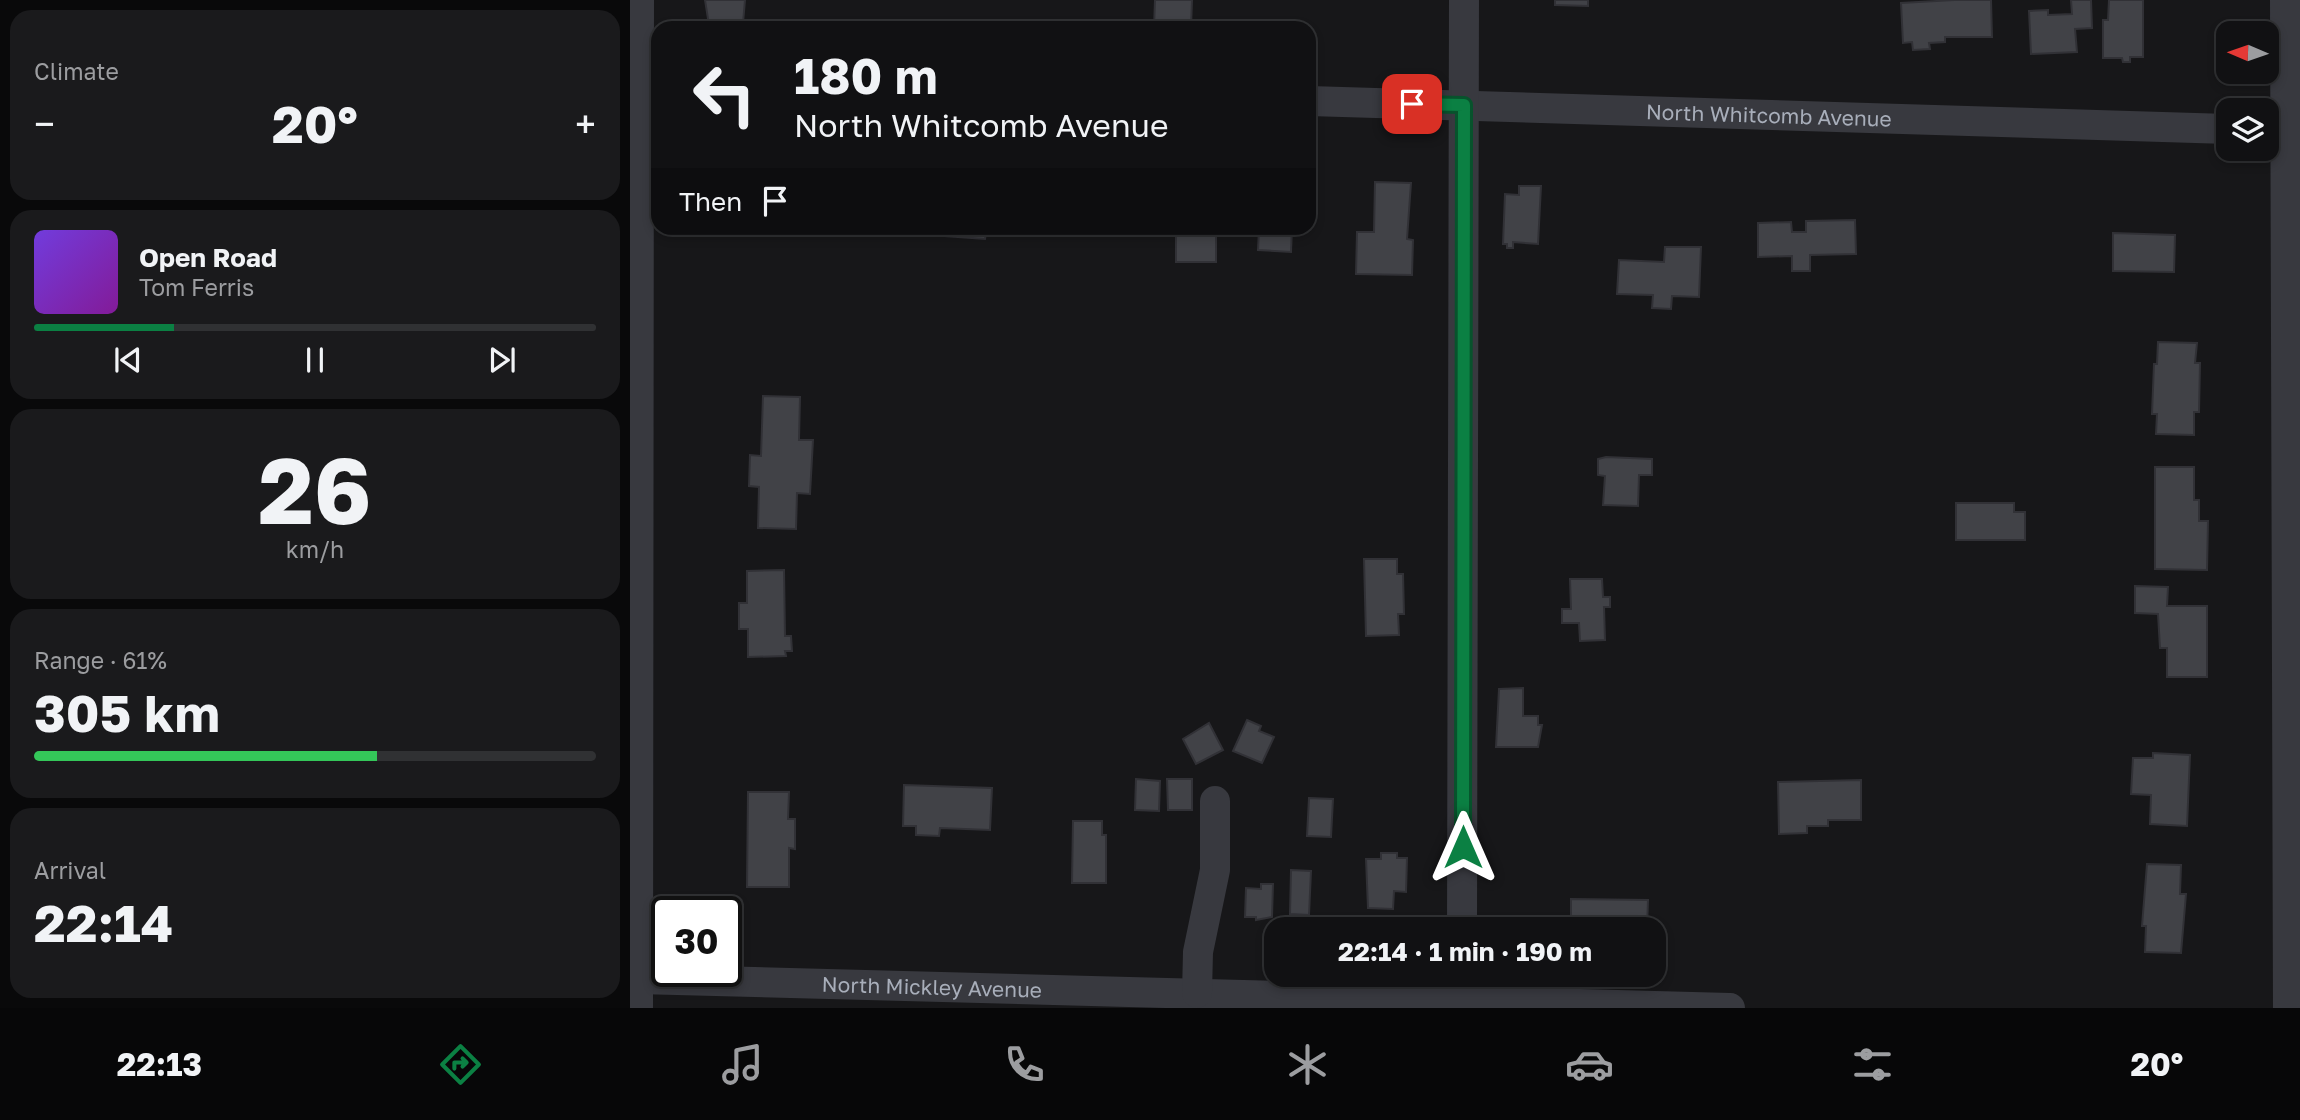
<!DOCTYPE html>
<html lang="en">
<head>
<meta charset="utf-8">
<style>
	body { margin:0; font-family:"Golos Text",sans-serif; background:#1a1a1c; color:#f1f3f6; height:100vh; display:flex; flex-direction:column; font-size:26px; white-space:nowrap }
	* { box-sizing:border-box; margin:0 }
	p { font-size:23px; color:#9c9da0 }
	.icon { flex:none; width:38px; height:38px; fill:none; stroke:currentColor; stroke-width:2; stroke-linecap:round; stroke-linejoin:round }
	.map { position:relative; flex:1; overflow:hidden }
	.panel { display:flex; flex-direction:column; gap:10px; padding:10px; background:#09090a; width:630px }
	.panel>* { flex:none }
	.banner { position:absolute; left:21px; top:21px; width:665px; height:214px; border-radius:21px; box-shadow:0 4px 10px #0003,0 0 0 2px #303133; background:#111113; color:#f1f3f6; overflow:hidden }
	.needle { width:46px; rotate:272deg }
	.buttons { position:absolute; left:1586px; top:21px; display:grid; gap:14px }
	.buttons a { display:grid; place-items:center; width:63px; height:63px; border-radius:14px; background:#111113; box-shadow:0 4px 10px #0003,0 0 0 2px #303133; font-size:35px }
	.speed { position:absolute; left:21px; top:896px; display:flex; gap:14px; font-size:35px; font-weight:700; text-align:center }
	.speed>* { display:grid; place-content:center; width:91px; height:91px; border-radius:50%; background:#111113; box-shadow:0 4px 10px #0003,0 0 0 2px #303133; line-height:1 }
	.speed .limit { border:4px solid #111; border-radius:10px; background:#fff; color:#111 }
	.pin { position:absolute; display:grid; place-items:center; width:60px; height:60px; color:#fff; margin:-30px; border-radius:14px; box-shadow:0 4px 10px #0006 }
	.me { position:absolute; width:77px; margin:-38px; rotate:0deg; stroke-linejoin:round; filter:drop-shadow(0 0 5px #0008) }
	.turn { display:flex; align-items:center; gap:24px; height:147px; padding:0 28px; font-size:32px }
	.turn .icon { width:91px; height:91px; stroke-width:2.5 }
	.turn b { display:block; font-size:49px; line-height:60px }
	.then { display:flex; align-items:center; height:66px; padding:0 28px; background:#0003; gap:14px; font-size:26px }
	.big { font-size:52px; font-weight:700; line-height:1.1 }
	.panel .tile { flex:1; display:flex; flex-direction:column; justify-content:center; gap:10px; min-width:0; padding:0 24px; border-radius:21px; background:#1a1a1c }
	.panel .dial { align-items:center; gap:0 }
	.dial b { font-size:91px; line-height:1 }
	.song { display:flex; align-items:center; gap:21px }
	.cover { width:84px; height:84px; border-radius:10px; background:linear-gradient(135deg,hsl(260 70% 55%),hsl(290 70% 35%)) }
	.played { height:7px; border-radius:4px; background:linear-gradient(90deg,#0b8043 25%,#303133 25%) }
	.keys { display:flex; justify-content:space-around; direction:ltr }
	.heat { display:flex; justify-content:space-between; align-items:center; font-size:38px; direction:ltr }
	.charge { height:10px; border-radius:5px; background:linear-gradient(90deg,#34c759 61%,#303133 0) }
	.trip { position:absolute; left:634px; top:917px; width:402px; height:70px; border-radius:21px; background:#111113; box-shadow:0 4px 10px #0003,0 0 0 2px #303133; font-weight:700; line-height:70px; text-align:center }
	.tab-bar { display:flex; height:112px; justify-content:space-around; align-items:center; background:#070708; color:#9c9da0 }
	.tab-bar .icon { width:49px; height:49px }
	.tab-bar .on { color:#0b8043 }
	.tab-bar b { font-size:32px; color:#f1f3f6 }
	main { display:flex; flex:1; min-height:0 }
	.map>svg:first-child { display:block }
	.building { fill:#414247; stroke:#313136; stroke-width:2 }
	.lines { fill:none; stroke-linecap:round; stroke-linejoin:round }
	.minor { stroke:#38393f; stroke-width:30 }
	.route-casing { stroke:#07532c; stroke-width:18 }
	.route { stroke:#0b8043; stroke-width:12 }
	.labels { text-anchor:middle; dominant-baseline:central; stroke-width:7; stroke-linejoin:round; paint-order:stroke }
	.street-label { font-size:21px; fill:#a8aeba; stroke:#121214 }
</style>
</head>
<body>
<main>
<section class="panel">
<div class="tile"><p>Climate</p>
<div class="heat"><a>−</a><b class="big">20°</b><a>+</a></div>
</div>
<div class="tile">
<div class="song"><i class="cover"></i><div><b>Open Road</b><p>Tom Ferris</p></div></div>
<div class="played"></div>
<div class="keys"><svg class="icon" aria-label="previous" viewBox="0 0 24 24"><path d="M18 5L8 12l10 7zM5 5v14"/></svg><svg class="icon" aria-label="pause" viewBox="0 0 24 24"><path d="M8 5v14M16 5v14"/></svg><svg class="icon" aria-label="next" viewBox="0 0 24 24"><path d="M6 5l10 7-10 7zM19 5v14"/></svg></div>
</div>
<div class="tile dial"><b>26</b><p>km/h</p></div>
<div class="tile"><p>Range · 61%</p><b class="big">305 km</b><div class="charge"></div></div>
<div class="tile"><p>Arrival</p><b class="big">22:14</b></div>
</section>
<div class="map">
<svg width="1670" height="1008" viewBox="0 0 1670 1008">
	<rect width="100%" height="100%" fill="#171719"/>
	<g class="building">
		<polygon points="75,0 115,0 113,23 79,25"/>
		<polygon points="525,0 562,0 561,28 524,28"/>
		<polygon points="925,0 958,0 958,6 925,5"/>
		<polygon points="1324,0 1361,0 1362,37 1315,37 1315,42 1299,43 1300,49 1283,50 1282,42 1273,43 1271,3"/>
		<polygon points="1441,0 1461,0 1462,28 1445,29 1447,52 1401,54 1399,11 1418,10 1418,15 1442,14"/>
		<polygon points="1479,0 1513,0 1513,57 1500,57 1500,62 1493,62 1492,58 1473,58 1473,20 1478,20"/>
		<polygon points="630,23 666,24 666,28 630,28"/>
		<polygon points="745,182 781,183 777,239 783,240 782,275 726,274 727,232 744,232"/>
		<polygon points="889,186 911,186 908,244 883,242 883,248 877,248 877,244 873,244 875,194 889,195"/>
		<polygon points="1225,220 1226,254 1180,255 1180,271 1162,271 1162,256 1128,257 1128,223 1161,222 1162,232 1176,232 1176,221"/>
		<polygon points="316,228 380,228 380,234 356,233 355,239 315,236"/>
		<rect x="546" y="228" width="40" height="34"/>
		<polygon points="629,228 662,228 661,252 628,250"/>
		<polygon points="1483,233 1545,235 1544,272 1483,271"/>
		<polygon points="1035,247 1071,247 1069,297 1042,296 1041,309 1022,308 1023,295 987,294 989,260 1034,262"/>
		<polygon points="1528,342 1567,343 1565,363 1570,363 1569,412 1564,412 1564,435 1526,434 1527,414 1522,414 1524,364 1527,364"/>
		<polygon points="133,396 170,397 169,440 183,440 180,494 167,493 166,529 128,528 129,487 119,486 120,455 131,456"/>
		<polygon points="976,457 1022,459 1022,475 1009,475 1008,506 973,505 975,476 968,475 968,459"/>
		<polygon points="1525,467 1564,467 1564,500 1569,500 1569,521 1578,521 1577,570 1525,569"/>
		<polygon points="1326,503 1384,503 1384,512 1395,512 1395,540 1326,540"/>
		<polygon points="734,559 767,559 767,574 773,574 774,614 768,614 769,635 736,636"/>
		<polygon points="154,570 155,636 161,636 162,651 155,651 156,656 118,657 118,629 109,629 109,603 117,603 117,571"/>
		<polygon points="940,579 972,579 973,597 980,597 980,607 974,607 975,640 950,641 949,623 932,623 932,609 941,609"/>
		<polygon points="1505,586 1538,587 1537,606 1577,606 1577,677 1537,677 1537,648 1530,648 1528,614 1505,613"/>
		<polygon points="893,688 893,716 908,716 908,725 912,725 908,747 866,747 869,689"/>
		<polygon points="617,720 631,726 629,731 644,737 632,763 603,751"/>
		<polygon points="579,723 593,750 566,764 553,739"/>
		<polygon points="1523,753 1560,755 1557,826 1520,824 1521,795 1501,794 1503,758 1523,758"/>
		<polygon points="506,779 530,781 529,811 505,810"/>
		<polygon points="537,779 562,779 562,810 538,810"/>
		<polygon points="1231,780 1231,820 1198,820 1198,826 1177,826 1177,833 1149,834 1148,782"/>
		<polygon points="274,785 362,788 360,830 310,828 309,836 286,835 286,826 273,826"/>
		<polygon points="118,792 159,792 158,819 165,819 165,849 159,848 159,887 117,887"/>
		<polygon points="679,798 703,799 701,837 677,836"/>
		<polygon points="443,821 472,821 472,835 476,835 476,883 442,883"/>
		<polygon points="751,853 767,853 767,858 777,858 776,892 764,891 763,909 738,908 736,859 751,859"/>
		<polygon points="1517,864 1551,865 1550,894 1556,894 1551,953 1515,952 1516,926 1512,926"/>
		<polygon points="661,870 681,871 679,915 660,914"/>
		<polygon points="631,884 643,884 642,917 626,920 626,917 615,917 616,888 631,889"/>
		<polygon points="941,899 1018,900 1017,929 941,929"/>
	</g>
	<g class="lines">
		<g class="minor">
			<polyline points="1655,0 1658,1008"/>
			<path id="s1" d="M679,101L1598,129"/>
			<polyline points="832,929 834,0"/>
			<path id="s2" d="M8,979L1100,1008"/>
			<polyline points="567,993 568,952 585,870 585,801"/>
			<polyline points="8,1008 9,0"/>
		</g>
	</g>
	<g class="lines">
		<g class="route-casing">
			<polyline id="route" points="782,104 834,105 833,847"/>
		</g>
		<use href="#route" class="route"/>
	</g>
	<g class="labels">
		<g class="street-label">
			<text stroke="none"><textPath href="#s1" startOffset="460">North Whitcomb Avenue</textPath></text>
			<text stroke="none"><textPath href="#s2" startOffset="294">North Mickley Avenue</textPath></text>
		</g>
	</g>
</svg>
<div class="buttons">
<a><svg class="needle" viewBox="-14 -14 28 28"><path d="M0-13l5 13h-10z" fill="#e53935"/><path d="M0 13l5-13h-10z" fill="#9c9da0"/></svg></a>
<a><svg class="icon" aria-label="layers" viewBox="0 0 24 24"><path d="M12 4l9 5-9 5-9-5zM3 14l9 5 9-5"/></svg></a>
</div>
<div class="speed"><div class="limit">30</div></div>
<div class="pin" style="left:782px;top:104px;background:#d93025"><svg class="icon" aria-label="arrive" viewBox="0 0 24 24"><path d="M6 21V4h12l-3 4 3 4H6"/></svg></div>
<svg class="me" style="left:833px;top:847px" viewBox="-20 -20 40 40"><path d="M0-17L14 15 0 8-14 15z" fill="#0b8043" stroke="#fff" stroke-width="4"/></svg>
<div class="trip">22:14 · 1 min · 190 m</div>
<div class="banner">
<div class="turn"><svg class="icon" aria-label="left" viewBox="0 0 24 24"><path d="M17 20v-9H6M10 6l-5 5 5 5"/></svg><div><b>180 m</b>North Whitcomb Avenue</div></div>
<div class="then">Then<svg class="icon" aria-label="arrive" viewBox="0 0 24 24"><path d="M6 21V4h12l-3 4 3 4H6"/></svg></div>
</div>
</div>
</main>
<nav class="tab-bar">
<b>22:13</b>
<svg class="icon on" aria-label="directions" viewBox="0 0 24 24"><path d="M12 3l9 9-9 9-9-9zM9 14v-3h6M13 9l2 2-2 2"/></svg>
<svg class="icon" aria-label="music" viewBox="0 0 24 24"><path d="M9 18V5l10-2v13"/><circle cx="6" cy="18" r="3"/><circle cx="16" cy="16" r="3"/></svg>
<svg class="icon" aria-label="phone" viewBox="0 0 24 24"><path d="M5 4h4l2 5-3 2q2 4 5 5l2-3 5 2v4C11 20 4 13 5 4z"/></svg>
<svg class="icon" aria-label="climate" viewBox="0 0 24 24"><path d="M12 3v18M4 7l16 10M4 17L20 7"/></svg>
<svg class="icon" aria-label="car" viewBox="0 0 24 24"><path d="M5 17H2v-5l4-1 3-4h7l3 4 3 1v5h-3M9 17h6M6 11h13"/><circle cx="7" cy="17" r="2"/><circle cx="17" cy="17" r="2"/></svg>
<svg class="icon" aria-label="filters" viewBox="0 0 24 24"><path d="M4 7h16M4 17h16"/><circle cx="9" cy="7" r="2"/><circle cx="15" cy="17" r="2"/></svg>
<b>20°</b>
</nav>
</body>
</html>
